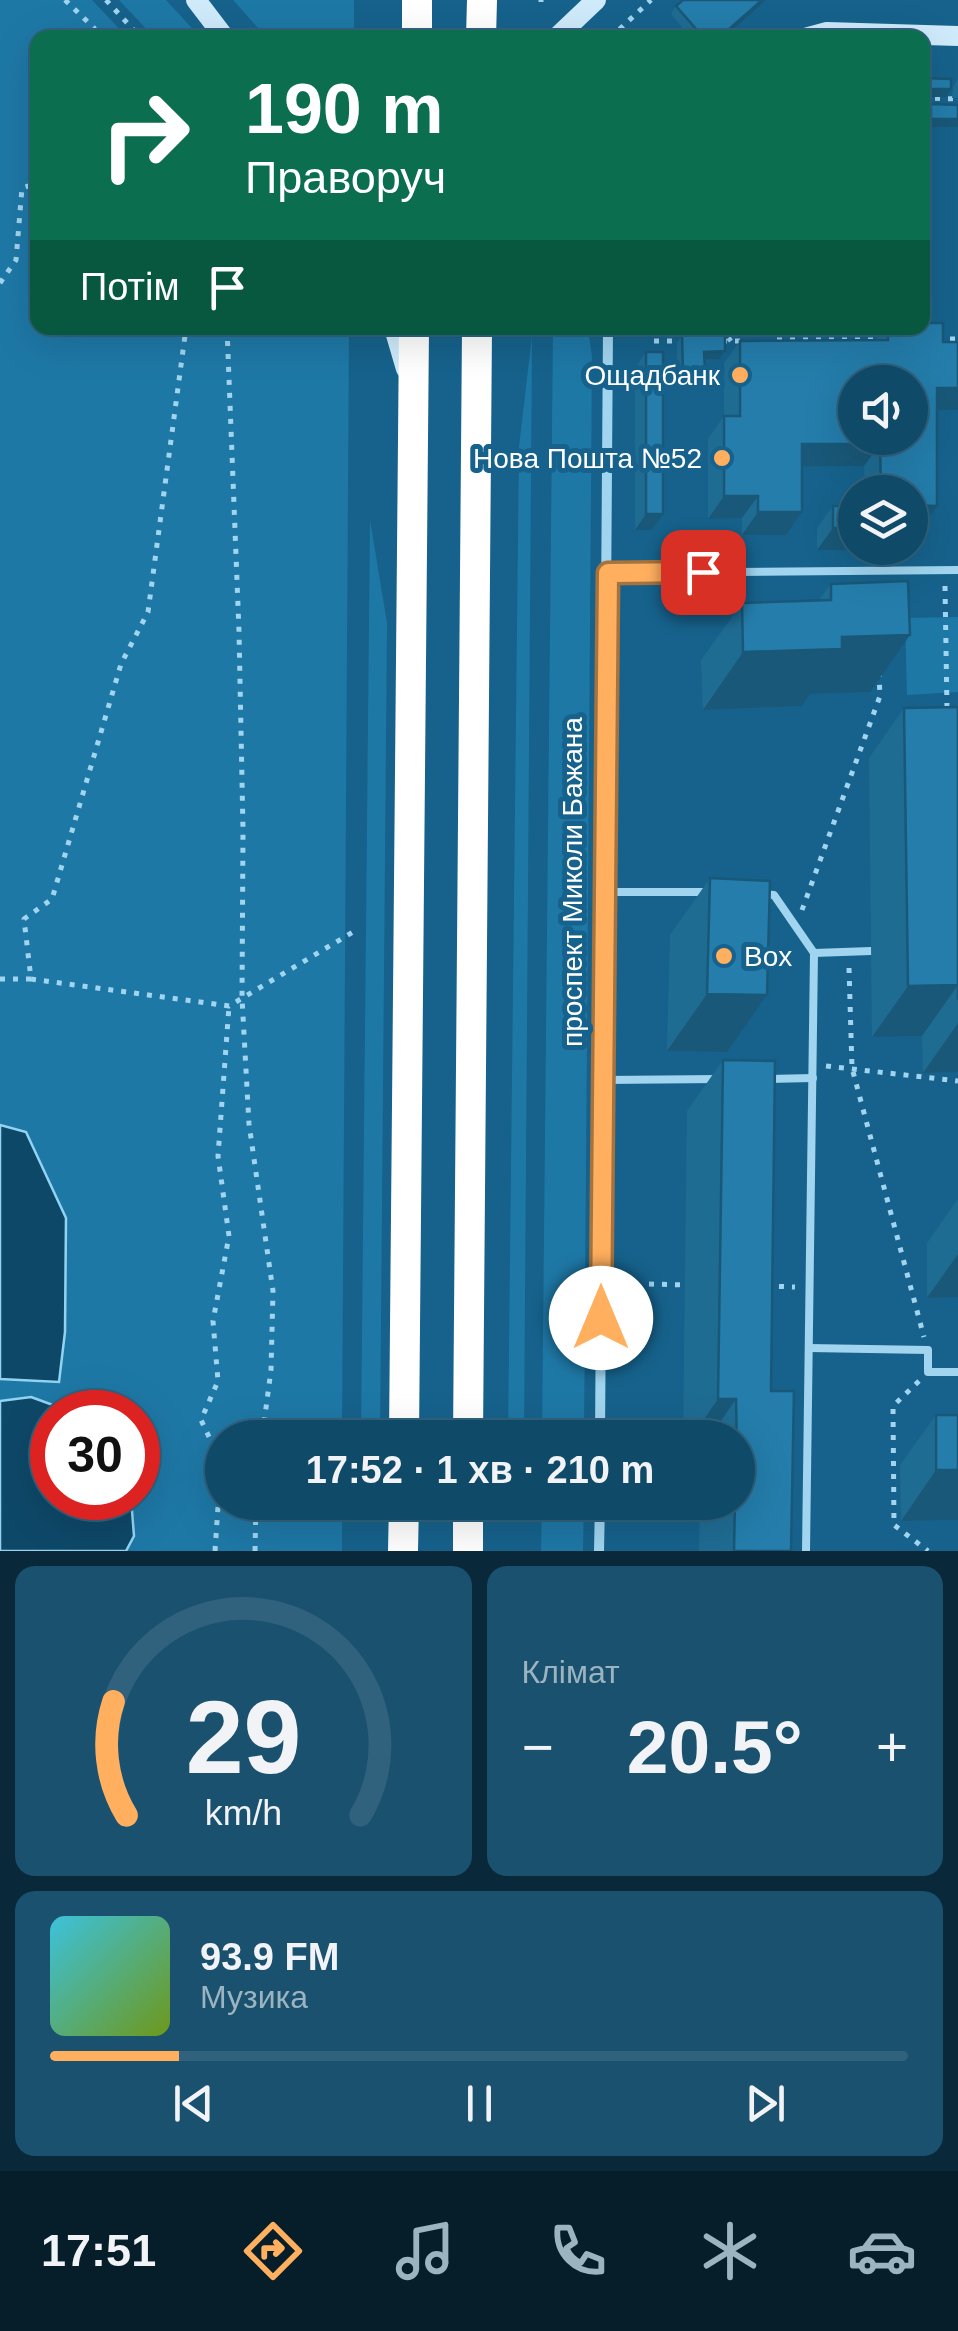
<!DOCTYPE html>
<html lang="uk">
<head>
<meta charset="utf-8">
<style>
	body { margin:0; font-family:Helvetica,sans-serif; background:#19516f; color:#f1f3f6; height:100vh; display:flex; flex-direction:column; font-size:38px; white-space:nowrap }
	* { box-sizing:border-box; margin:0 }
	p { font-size:32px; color:#9cb3c0 }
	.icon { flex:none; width:55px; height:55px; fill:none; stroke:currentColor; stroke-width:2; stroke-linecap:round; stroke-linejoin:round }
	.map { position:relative; height:1551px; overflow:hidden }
	.panel { display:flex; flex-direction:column; gap:15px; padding:15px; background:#09293a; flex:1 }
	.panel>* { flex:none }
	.guide { position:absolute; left:30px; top:30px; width:900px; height:305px; border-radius:20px; box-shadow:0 10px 40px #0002,0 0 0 2px #30627d; background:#0b6e4f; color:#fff; overflow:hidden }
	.fabs { position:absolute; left:838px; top:365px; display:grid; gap:20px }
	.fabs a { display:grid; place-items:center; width:90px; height:90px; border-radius:50%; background:#104a69; box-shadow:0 10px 40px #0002,0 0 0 2px #30627d; font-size:50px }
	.speed { position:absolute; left:30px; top:1390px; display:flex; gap:20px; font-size:50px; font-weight:700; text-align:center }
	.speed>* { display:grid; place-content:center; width:130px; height:130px; border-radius:50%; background:#104a69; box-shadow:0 10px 40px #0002,0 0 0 2px #30627d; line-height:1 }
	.speed .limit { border:15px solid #d22; background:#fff; color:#111 }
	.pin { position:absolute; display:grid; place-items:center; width:85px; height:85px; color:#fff; margin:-42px; border-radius:20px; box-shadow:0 5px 15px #0006 }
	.me { position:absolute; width:110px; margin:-55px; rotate:0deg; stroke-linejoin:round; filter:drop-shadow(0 0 8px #0008) }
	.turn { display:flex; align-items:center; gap:35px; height:210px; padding:0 50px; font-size:45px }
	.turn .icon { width:130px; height:130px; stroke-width:2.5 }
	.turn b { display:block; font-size:70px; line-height:85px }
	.then { display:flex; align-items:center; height:95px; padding:0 50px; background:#0003; gap:20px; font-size:38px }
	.big { font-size:75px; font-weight:600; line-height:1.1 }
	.panel .tile { flex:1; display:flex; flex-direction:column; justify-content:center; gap:15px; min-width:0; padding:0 35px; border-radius:20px; background:#19516f }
	.panel .dial { align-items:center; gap:0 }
	.dial svg { height:260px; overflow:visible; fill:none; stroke:#30627d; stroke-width:7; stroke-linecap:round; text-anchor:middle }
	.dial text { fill:#f1f3f6; stroke:none }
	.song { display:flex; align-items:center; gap:30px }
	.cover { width:120px; height:120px; border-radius:15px; background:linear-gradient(135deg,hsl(190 70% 55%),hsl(80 70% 35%)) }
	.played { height:10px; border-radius:5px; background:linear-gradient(90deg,#ffaf5e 15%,#30627d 15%) }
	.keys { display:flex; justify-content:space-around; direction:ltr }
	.heat { display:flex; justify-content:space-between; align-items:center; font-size:55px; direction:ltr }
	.panel .tiles { flex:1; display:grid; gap:15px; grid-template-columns:1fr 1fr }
	.tile:last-child { grid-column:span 2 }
	.trip { position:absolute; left:205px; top:1420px; width:550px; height:100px; border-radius:50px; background:#104a69; box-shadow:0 10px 40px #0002,0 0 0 2px #30627d; font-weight:600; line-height:100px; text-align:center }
	.tab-bar { display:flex; height:160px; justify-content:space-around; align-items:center; background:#061e2a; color:#9cb3c0 }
	.tab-bar .icon { width:70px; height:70px }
	.tab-bar .on { color:#ffaf5e }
	.tab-bar b { font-size:45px; color:#f1f3f6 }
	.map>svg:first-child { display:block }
	.green { fill:#1e78a6; fill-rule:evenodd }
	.water { fill:#0e4869; stroke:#92d3f2; stroke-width:2.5 }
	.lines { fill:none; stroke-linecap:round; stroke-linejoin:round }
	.path { stroke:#a0d4ef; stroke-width:5; stroke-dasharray:5 8; stroke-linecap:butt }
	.lane { stroke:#a0d4ef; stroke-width:8 }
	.street { stroke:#a0d4ef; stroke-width:10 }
	.secondary { stroke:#ceeafb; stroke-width:20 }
	.highway { stroke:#fff; stroke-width:30 }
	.wall { fill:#1f6c93 }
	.shaded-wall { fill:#195878 }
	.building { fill:#247dab; stroke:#195878; stroke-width:2.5; fill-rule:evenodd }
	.route-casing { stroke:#a6723d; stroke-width:25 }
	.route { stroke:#ffaf5e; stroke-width:18 }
	.poi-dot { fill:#ffaf5e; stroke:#16628c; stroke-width:4 }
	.labels { text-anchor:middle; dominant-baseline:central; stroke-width:10; stroke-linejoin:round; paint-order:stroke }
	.poi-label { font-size:28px; fill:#fff; stroke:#16628c; text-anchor:end }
	.street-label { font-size:28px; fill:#fff; stroke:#16628c }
</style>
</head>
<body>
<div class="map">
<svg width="958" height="1551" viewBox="0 0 958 1551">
	<rect width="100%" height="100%" fill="#16628c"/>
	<g class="green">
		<path d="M0,0H92L127,37L38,38V328H349L342,1437L222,1438V1502L342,1503V1551H0ZM52,1412H138V1498H52Z"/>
		<polygon points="119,0 166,0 200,37 154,37"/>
		<polygon points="233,0 354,0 354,37 266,37"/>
		<polygon points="553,328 588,328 592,357 584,1438 542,1437"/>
		<polygon points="532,336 524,1437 508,1438 519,447"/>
		<polygon points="370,520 387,623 380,1438 361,1437"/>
		<polygon points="958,617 958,692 907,695 905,618"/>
		<polygon points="542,1503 584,1503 583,1551 541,1551"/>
	</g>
	<g class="water">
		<polygon points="0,1125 26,1132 66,1218 65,1332 59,1382 0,1379"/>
		<polygon points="31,1397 72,1412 52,1412 52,1498 131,1498 134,1536 126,1551 0,1551 0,1401"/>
	</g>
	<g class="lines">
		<g class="path">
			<polyline points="65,0 94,28 99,38"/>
			<polyline points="106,0 141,38"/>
			<polyline points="541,0 541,2"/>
			<polyline points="610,38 651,0"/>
			<polyline points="922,98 958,99"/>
			<polyline points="0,283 16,260 22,188 38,183"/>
			<polyline points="227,328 239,631 243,830 242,998 249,1124 273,1291 271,1370 262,1438"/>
			<polyline points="720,328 731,341"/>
			<polyline points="937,339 958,339"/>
			<polyline points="777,340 881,340"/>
			<polyline points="654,341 681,341"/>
			<polyline points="722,341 746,341"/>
			<polyline points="945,586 947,710"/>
			<polyline points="802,910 880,696 879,675"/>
			<polyline points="849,968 852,1068 924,1337"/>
			<polyline points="0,979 31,979 24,919 52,899 121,664 148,612 186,328"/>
			<polyline points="31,979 229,1006 358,929"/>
			<polyline points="826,1066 958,1081"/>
			<polyline points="649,1284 685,1285"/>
			<polyline points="766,1286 795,1287"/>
			<polyline points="919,1381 893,1406 894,1525 928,1551"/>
			<polyline points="215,1551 221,1462 201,1420 218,1381 213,1321 229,1236 218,1156 229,1006"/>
			<polyline points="255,1551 256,1502"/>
		</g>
		<g class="lane">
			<polyline points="608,573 958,570"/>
			<polyline points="603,892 708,892"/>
			<polyline points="762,894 774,895 814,953 806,1551"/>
			<polyline points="814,953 871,951"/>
			<polyline points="768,1079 813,1078"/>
			<polyline points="603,1080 719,1079"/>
			<polyline points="809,1348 928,1350 928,1372 958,1372"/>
		</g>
		<g class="street">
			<polyline points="600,1438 608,328"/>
			<polyline points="599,1551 600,1502"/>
		</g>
		<g class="secondary">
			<polyline points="196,0 225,38"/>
			<polyline points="556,38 596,0"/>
			<polyline points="805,38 827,32 958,36"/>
			<polyline points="394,328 406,369"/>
		</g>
		<g class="highway">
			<polyline points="417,38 417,0"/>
			<polyline points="481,38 482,0"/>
			<polyline points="404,1438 414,328"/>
			<polyline points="468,1438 477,328"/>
			<polyline points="403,1551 404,1502"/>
			<polyline points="468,1551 468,1502"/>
		</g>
	</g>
	<g class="wall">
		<polygon points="676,6 723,38 691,38 671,14"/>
		<polygon points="958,79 958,98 952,98 953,87"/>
		<polygon points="931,104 958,105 958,127 925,127 926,112"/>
		<polygon points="885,328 922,328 943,342 958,342 958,410 937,410 921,528 914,528 910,534 910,492 865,492 864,466 802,467 802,512 786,535 742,535 742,518 708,519 708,439 724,416 724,363 740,341 876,340"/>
		<polygon points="682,335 725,351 719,359 705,360 705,370 699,378 677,379 677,343"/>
		<polygon points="646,352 663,514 652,530 635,530 635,368"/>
		<polygon points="833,506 855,548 900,548 898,550 817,550 817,528"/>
		<polygon points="831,584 870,692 810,694 802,706 703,710 701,660 742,603 819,600"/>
		<polygon points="958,707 958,1072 923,1073 922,1036 872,1037 869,758 904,708"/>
		<polygon points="710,878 767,995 727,1052 667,1051 670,935"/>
		<polygon points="723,1060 771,1391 791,1551 699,1551 700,1502 738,1502 738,1438 683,1438 687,1111"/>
		<polygon points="958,1199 958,1297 927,1298 927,1243"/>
		<polygon points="936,1415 958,1415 958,1520 901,1521 900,1465"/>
	</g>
	<g class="shaded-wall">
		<polygon points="762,0 766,0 723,38 719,38"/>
		<polygon points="922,89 951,89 946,97 922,97"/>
		<polygon points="931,119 958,119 958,127 925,127"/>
		<polygon points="725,351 719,359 699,360 704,352"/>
		<polygon points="705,370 699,378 677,379 683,371"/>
		<polygon points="937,388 958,388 958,410 921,410"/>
		<polygon points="802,444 880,444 864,466 786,467"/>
		<polygon points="724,496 758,496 742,518 708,519"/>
		<polygon points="914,505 937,506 921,528 914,528 910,534 910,512"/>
		<polygon points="758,512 802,512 786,535 742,535"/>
		<polygon points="646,514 663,514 652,530 635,530"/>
		<polygon points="833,528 855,528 855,548 900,548 898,550 817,550"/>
		<polygon points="910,635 870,692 810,694 802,706 703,710 743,652 842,637"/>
		<polygon points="958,985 922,1036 872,1037 908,986"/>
		<polygon points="707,994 767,995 727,1052 667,1051"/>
		<polygon points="958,1023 958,1072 923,1073"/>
		<polygon points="958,1254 958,1297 927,1298"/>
		<polygon points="718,1399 736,1399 709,1438 691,1438"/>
		<polygon points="936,1470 958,1470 958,1520 901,1521"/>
	</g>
	<g class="building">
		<polygon points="683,0 762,0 719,38 704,38 676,6"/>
		<polygon points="922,78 951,79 951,89 922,89"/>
		<rect x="922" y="103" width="3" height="16"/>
		<polygon points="931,104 958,105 958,119 931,119"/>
		<path d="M922,323H943V342H958V388H937V506L914,505V528H910V492H881L880,444H802V512H758V496H724V416H740V341L888,340V328H922ZM855,382H910V438H855Z"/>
		<polygon points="725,334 725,351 704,352 705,370 683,371 682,335"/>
		<rect x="646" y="352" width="17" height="162"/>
		<rect x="833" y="506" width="22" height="22"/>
		<polygon points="908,581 910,635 842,637 842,649 743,652 742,603 831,600 831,584"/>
		<polygon points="958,707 958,1000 958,985 908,986 904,708"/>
		<polygon points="710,878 770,881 767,995 707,994"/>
		<polygon points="723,1060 775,1061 771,1391 794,1391 791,1551 734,1551 735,1502 738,1502 736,1399 718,1399"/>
		<rect x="936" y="1415" width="22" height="55"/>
	</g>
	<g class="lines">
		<g class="route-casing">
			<polyline id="route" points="601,1318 608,573 703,572"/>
		</g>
		<use href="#route" class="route"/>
	</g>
	<g class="poi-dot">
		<circle cx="740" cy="375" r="10"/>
		<circle cx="722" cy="458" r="10"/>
		<circle cx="724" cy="956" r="10"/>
	</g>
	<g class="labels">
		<g class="poi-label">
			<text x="720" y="375">Ощадбанк</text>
			<text x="702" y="458">Нова Пошта №52</text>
			<text x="744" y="956" text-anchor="start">Box</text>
		</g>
		<g class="street-label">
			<text transform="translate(572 882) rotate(-90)">проспект Миколи Бажана</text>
		</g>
	</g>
</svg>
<div class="fabs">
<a><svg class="icon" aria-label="sound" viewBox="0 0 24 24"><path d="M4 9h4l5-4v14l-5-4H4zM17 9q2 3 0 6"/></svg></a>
<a><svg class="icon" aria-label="layers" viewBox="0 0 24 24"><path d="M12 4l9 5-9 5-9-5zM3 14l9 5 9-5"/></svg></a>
</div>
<div class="speed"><div class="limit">30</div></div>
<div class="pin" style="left:703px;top:572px;background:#d93025"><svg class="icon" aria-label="arrive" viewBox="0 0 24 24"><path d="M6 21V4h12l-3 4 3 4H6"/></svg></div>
<svg class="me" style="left:601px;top:1318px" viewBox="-20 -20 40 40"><circle r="19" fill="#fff"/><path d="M0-13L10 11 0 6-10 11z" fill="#ffaf5e"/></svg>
<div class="trip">17:52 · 1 хв · 210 m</div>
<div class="guide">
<div class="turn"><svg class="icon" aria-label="right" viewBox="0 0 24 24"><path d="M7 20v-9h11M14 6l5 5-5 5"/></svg><div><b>190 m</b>Праворуч</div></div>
<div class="then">Потім<svg class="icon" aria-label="arrive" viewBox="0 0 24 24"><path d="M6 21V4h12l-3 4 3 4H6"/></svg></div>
</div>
</div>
<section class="panel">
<div class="tiles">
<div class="tile dial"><svg viewBox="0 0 100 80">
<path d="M14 69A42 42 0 1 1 86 69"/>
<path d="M14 69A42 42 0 0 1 10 34" stroke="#ffaf5e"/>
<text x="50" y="56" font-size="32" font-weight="700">29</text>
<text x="50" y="72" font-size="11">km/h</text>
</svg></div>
<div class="tile"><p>Клімат</p>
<div class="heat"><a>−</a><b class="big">20.5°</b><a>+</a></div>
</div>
<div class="tile">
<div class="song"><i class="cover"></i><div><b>93.9 FM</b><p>Музика</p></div></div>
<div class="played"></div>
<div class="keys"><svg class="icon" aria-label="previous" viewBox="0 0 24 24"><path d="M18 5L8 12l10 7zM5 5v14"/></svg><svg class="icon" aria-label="pause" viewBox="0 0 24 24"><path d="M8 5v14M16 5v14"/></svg><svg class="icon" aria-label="next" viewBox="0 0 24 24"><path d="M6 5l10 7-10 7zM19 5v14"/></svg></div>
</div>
</div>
</section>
<nav class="tab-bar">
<b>17:51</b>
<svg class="icon on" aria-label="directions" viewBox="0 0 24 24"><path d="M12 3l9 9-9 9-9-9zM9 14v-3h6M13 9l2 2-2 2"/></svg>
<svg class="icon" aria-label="music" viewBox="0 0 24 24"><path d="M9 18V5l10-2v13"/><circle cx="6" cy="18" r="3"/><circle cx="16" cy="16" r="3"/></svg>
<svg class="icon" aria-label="phone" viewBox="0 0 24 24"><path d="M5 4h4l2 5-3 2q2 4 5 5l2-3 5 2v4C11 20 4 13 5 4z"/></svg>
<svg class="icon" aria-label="climate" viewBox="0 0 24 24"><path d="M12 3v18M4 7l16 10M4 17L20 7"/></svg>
<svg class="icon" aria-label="car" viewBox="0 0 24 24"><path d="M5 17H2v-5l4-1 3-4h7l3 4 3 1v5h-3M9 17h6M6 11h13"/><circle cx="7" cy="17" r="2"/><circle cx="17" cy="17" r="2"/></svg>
</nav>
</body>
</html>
